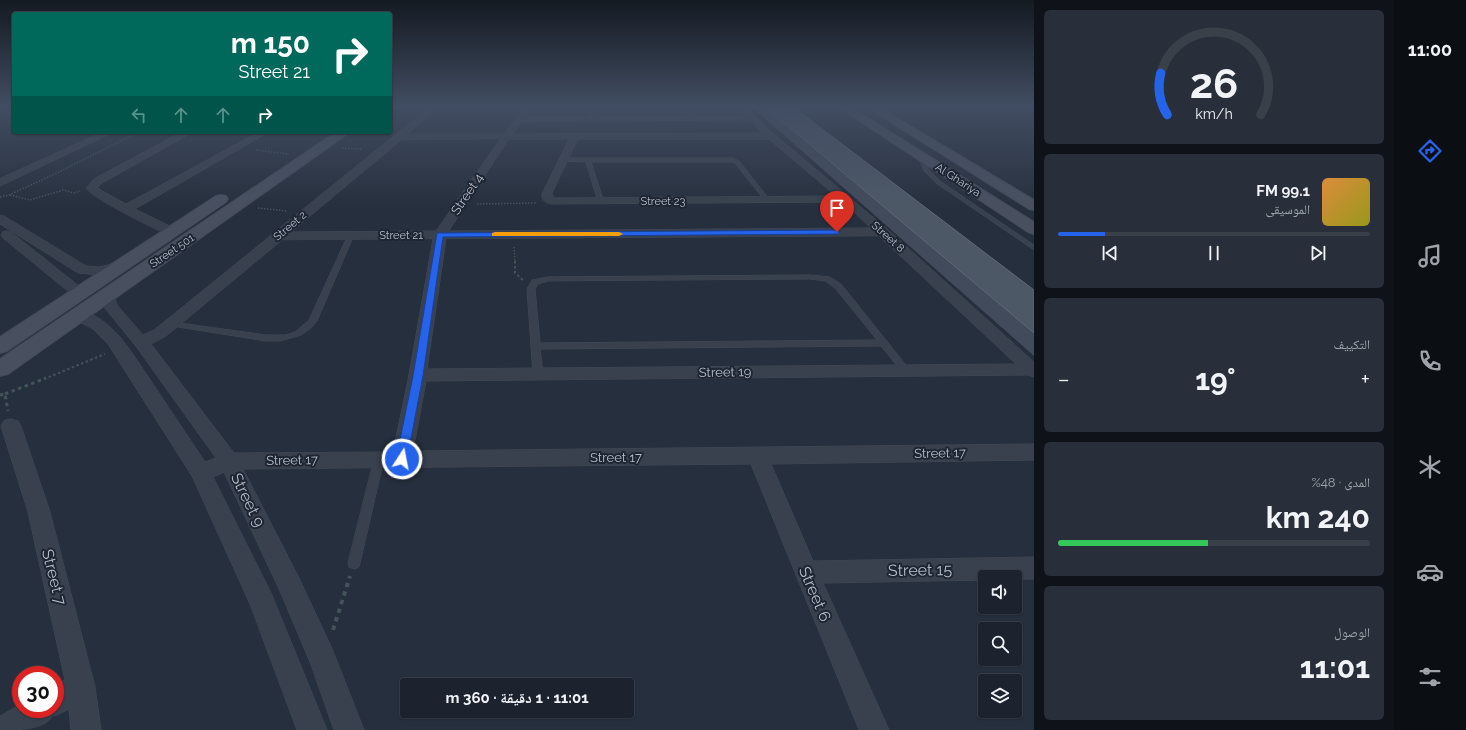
<!DOCTYPE html>
<html lang="ar">
<head>
<meta charset="utf-8">
<style>
	body { margin:0; font-family:Raleway,"Noto Naskh Arabic",sans-serif; background:#292f3a; color:#f1f3f6; direction:rtl; height:100vh; display:flex; flex-direction:column; font-size:15px; white-space:nowrap }
	* { box-sizing:border-box; margin:0 }
	p { font-size:13px; color:#a0a4aa }
	.icon { flex:none; width:22px; height:22px; fill:none; stroke:currentColor; stroke-width:2; stroke-linecap:round; stroke-linejoin:round }
	.map { position:relative; flex:1; overflow:hidden; direction:ltr }
	.drawer { display:flex; flex-direction:column; gap:10px; padding:10px; background:#0f1319; width:360px }
	.drawer>* { flex:none }
	.hud { position:absolute; left:12px; top:12px; width:380px; height:122px; border-radius:4px; box-shadow:0 1px 3px #0004,0 0 0 1px #3a404a; direction:rtl; background:#00695c; color:#fff; overflow:hidden }
	.controls { position:absolute; left:978px; top:570px; display:grid; gap:8px }
	.controls a { display:grid; place-items:center; width:44px; height:44px; border-radius:4px; background:#1c232e; box-shadow:0 1px 3px #0004,0 0 0 1px #3a404a; font-size:20px }
	.speed { position:absolute; left:12px; top:666px; display:flex; gap:8px; font-size:20px; font-weight:700; text-align:center }
	.speed>* { display:grid; place-content:center; width:52px; height:52px; border-radius:50%; background:#1c232e; box-shadow:0 1px 3px #0004,0 0 0 1px #3a404a; line-height:1 }
	.speed .limit { border:6px solid #d22; background:#fff; color:#111 }
	.pin { position:absolute; display:grid; place-items:center; width:34px; height:34px; color:#fff; margin:-41px -17px; border-radius:50% 50% 50% 0; rotate:-45deg; box-shadow:0 0 4px #0007 }
	.pin .icon { rotate:45deg }
	.me { position:absolute; width:44px; margin:-22px; rotate:11deg; stroke-linejoin:round; filter:drop-shadow(0 0 3px #0008) }
	.turn { display:flex; align-items:center; gap:14px; height:84px; padding:0 16px; font-size:18px }
	.turn .icon { width:52px; height:52px; stroke-width:2.5 }
	.turn b { display:block; font-size:28px; line-height:34px }
	.lanes { display:flex; align-items:center; height:38px; padding:0 16px; background:#0003; justify-content:center; gap:20px; direction:ltr }
	.lanes .off { opacity:.35 }
	.big { font-size:30px; font-weight:700; line-height:1.1 }
	.drawer .widget { flex:1; display:flex; flex-direction:column; justify-content:center; gap:6px; min-width:0; padding:0 14px; border-radius:6px; background:#292f3a }
	.drawer .dial { align-items:center; gap:0 }
	.dial svg { height:104px; overflow:visible; fill:none; stroke:#3a404a; stroke-width:7; stroke-linecap:round; text-anchor:middle }
	.dial text { fill:#f1f3f6; stroke:none }
	.song { display:flex; align-items:center; gap:12px }
	.cover { width:48px; height:48px; border-radius:6px; background:linear-gradient(135deg,hsl(30 70% 55%),hsl(60 70% 35%)) }
	.played { height:4px; border-radius:2px; background:linear-gradient(90deg,#2563eb 15%,#3a404a 15%) }
	.keys { display:flex; justify-content:space-around; direction:ltr }
	.heat { display:flex; justify-content:space-between; align-items:center; font-size:22px; direction:ltr }
	.charge { height:6px; border-radius:3px; background:linear-gradient(90deg,#34c759 48%,#3a404a 0) }
	.trip { position:absolute; left:400px; top:678px; width:234px; height:40px; border-radius:4px; background:#1c232e; box-shadow:0 1px 3px #0004,0 0 0 1px #3a404a; font-weight:700; line-height:40px; text-align:center; direction:rtl }
	main { display:flex; flex:1; min-height:0 }
	.tabs { display:flex; flex-direction:column; width:72px; justify-content:space-around; align-items:center; background:#0b0e12; color:#a0a4aa }
	.tabs .icon { width:28px; height:28px }
	.tabs .on { color:#2563eb }
	.tabs b { font-size:18px; color:#f1f3f6 }
	.map>svg:first-child { display:block }
	.lines { fill:none; stroke-linecap:round; stroke-linejoin:round }
	.lane-casing { stroke:#434a57; stroke-width:1 }
	.street-casing { stroke:#434a57; stroke-width:1 }
	.secondary-casing { stroke:#434a57; stroke-width:2 }
	.path-far3 { stroke:#415457; stroke-width:1.5; stroke-dasharray:1.5 1.5; stroke-linecap:butt }
	.path-far2 { stroke:#415457; stroke-width:2; stroke-dasharray:2.5 2.5; stroke-linecap:butt }
	.path-far1 { stroke:#415457; stroke-width:3; stroke-dasharray:3.5 3.5; stroke-linecap:butt }
	.path { stroke:#415457; stroke-width:4; stroke-dasharray:4.5 4.5; stroke-linecap:butt }
	.lane { fill:#39414e; fill-rule:evenodd }
	.street { fill:#39414e; fill-rule:evenodd }
	.secondary { fill:#485060; fill-rule:evenodd }
	.wall { fill:#414b5b }
	.building { fill:#4d5867; stroke:#5e6776 }
	.route { fill:#2563eb; stroke:#184099 }
	.slow { fill:#f59e0b }
	.labels { text-anchor:middle; dominant-baseline:central; stroke-width:4; stroke-linejoin:round; paint-order:stroke }
	.far-street-label { font-size:11px; fill:#b6bcc8; stroke:#1e2633 }
	.street-label { font-size:13px; fill:#b6bcc8; stroke:#1e2633 }
	.near-street-label { font-size:16px; fill:#b6bcc8; stroke:#1e2633 }
</style>
</head>
<body>
<main>
<nav class="tabs">
<b>11:00</b>
<svg class="icon on" aria-label="directions" viewBox="0 0 24 24"><path d="M12 3l9 9-9 9-9-9zM9 14v-3h6M13 9l2 2-2 2"/></svg>
<svg class="icon" aria-label="music" viewBox="0 0 24 24"><path d="M9 18V5l10-2v13"/><circle cx="6" cy="18" r="3"/><circle cx="16" cy="16" r="3"/></svg>
<svg class="icon" aria-label="phone" viewBox="0 0 24 24"><path d="M5 4h4l2 5-3 2q2 4 5 5l2-3 5 2v4C11 20 4 13 5 4z"/></svg>
<svg class="icon" aria-label="climate" viewBox="0 0 24 24"><path d="M12 3v18M4 7l16 10M4 17L20 7"/></svg>
<svg class="icon" aria-label="car" viewBox="0 0 24 24"><path d="M5 17H2v-5l4-1 3-4h7l3 4 3 1v5h-3M9 17h6M6 11h13"/><circle cx="7" cy="17" r="2"/><circle cx="17" cy="17" r="2"/></svg>
<svg class="icon" aria-label="filters" viewBox="0 0 24 24"><path d="M4 7h16M4 17h16"/><circle cx="9" cy="7" r="2"/><circle cx="15" cy="17" r="2"/></svg>
</nav>
<section class="drawer">
<div class="widget dial"><svg viewBox="0 0 100 80">
<path d="M14 69A42 42 0 1 1 86 69"/>
<path d="M14 69A42 42 0 0 1 9 37" stroke="#2563eb"/>
<text x="50" y="56" font-size="32" font-weight="700">26</text>
<text x="50" y="72" font-size="11">km/h</text>
</svg></div>
<div class="widget">
<div class="song"><i class="cover"></i><div><b>99.1 FM</b><p>الموسيقى</p></div></div>
<div class="played"></div>
<div class="keys"><svg class="icon" aria-label="previous" viewBox="0 0 24 24"><path d="M18 5L8 12l10 7zM5 5v14"/></svg><svg class="icon" aria-label="pause" viewBox="0 0 24 24"><path d="M8 5v14M16 5v14"/></svg><svg class="icon" aria-label="next" viewBox="0 0 24 24"><path d="M6 5l10 7-10 7zM19 5v14"/></svg></div>
</div>
<div class="widget"><p>التكييف</p>
<div class="heat"><a>−</a><b class="big">19°</b><a>+</a></div>
</div>
<div class="widget"><p>المدى · 48%</p><b class="big">240 km</b><div class="charge"></div></div>
<div class="widget"><p>الوصول</p><b class="big">11:01</b></div>
</section>
<div class="map">
<svg width="1034" height="730" viewBox="0 0 1034 730">
	<rect width="100%" height="100%" fill="#262f3d"/>
	<g class="lines">
		<g class="lane-casing">
			<g id="lane">
				<polygon points="587,106 591,106 597,121 593,120"/>
				<polygon points="683,106 687,106 697,120 693,120"/>
				<polygon points="919,156 923,156 929,170 940,181 1034,245 1034,250 936,183 924,171"/>
				<polygon points="564,158 733,158 739,161 770,200 765,201 735,163 732,162 591,162 604,202 601,204 598,202 586,162 562,161 561,160"/>
				<polygon points="351,233 354,235 317,321 311,328 301,335 280,341 266,341 172,326 168,324 172,322 266,335 286,335 295,332 309,320 348,235"/>
				<path d="M810,275L830,277L841,284L909,369L911,371L909,373H903L881,346L540,349L543,374L538,377L533,374L527,289L532,280L548,277ZM810,279L825,281L835,288L877,340L540,343L535,289L538,284L548,281Z"/>
				<polygon points="379,455 383,456 384,459 360,563 359,567 354,569 349,567 348,563 374,459 375,456"/>
			</g>
		</g>
		<g class="street-casing">
			<g id="street">
				<path d="M431,106H440L407,134H504L525,106H533L525,117L745,116L735,106H743L774,134L887,229L1034,362V377L1028,375L426,381L413,451L1034,444V460L771,464L813,561L1034,557V579H1015V577H985V580L823,583L889,730H859L751,464L243,469L299,578L333,651L364,730H334L310,662L280,591L224,472L213,477L271,593L327,730H297L250,604L192,476L108,344L93,329L72,318L69,315L72,312C85,309 101,318 110,327C126,341 137,361 149,378C168,406 186,434 205,462L216,458L135,345L104,307L101,302V294L103,291L108,290L113,291L117,305L143,335L154,330ZM750,120L763,133L513,134L521,122ZM500,139L436,231L291,232L401,140ZM509,139H569L542,194C541,200 546,203 551,204L843,202L871,228L449,231ZM578,139H769L836,196L554,198L552,194ZM879,236L1016,364L427,369L446,239ZM433,239L409,375L393,452L234,453L151,344L166,336L177,327L282,240Z"/>
				<polygon points="103,132 114,132 0,186 0,179"/>
				<path d="M182,132H193L102,183L97,188L126,204L259,132H269L135,209L176,229L178,232L176,235C173,235 171,236 167,234C152,228 94,199 86,188L94,179Z"/>
				<polygon points="0,215 4,216 86,266 99,267 121,262 126,263 128,266 126,269 99,275 78,273 0,224"/>
				<polygon points="7,231 11,232 84,290 86,293 84,296 79,297 74,296 3,238 1,235 3,232"/>
				<path d="M11,419L18,421L21,426L50,512L95,687L101,730H71L69,709L55,716L53,715C46,730 16,730 0,730V716L21,704V709H55V685L65,680L28,512L1,426L4,421Z"/>
			</g>
		</g>
		<g class="secondary-casing">
			<g id="secondary">
				<polygon points="837,106 849,106 1034,222 1034,234 1028,232"/>
				<polygon points="865,106 877,106 1034,200 1034,210 1029,209"/>
				<polygon points="336,132 350,132 8,374 0,376 0,359"/>
				<polygon points="221,195 226,196 228,199 226,202 7,351 0,353 0,337 216,196"/>
			</g>
		</g>
		<g class="path-far3">
			<polyline points="391,106 414,108"/>
			<polyline points="137,133 158,134"/>
			<polyline points="342,148 363,149"/>
			<polyline points="256,150 289,154"/>
			<polyline points="10,195 30,200 63,190 74,193 80,191"/>
			<polyline points="0,197 9,195 57,173 139,132"/>
			<polyline points="477,204 536,203"/>
			<polyline points="258,208 287,211"/>
			<polyline points="514,247 515,262"/>
		</g>
		<g class="path-far2">
			<polyline points="515,261 515,273 523,280"/>
			<polyline points="44,379 105,354"/>
		</g>
		<g class="path-far1">
			<polyline points="5,394 46,378"/>
			<polyline points="0,395 5,394 8,411"/>
		</g>
		<polyline class="path" points="333,630 350,576"/>
		<use href="#lane" class="lane"/>
		<use href="#street" class="street"/>
		<use href="#secondary" class="secondary"/>
	</g>
	<polygon class="wall" points="751,106 792,106 1034,290 1034,356"/>
	<polygon class="building" points="764,106 792,106 1034,290 1034,333"/>
	<linearGradient id="sky" x2="0" y2="1"><stop stop-color="#151a22"/><stop offset="0.51" stop-color="#414d62"/><stop offset="1" stop-color="#414d62" stop-opacity="0"/></linearGradient>
	<rect width="1034" height="208" fill="url(#sky)"/>
	<polygon class="route" points="837,230 839,231 839,234 443,237 423,376 407,459 405,462 402,463 398,462 396,459 413,376 437,233"/>
	<polygon class="slow" points="495,232 619,232 623,234 619,236 492,236 492,233"/>
	<g class="labels">
		<g class="far-street-label">
			<text transform="translate(958 180) rotate(33)">Al Ghariya</text>
			<text x="663" y="201">Street 23</text>
			<text transform="translate(290 226) rotate(-40)">Street 2</text>
			<text x="401" y="235">Street 21</text>
			<text transform="translate(888 237) rotate(42)">Street 8</text>
			<text transform="translate(172 251) rotate(-34)">Street 501</text>
		</g>
		<g class="street-label">
			<text transform="translate(467 194) rotate(-56)">Street 4</text>
			<text transform="translate(725 372) rotate(-1)">Street 19</text>
			<text transform="translate(940 453) rotate(-1)">Street 17</text>
			<text x="616" y="457">Street 17</text>
			<text transform="translate(292 460) rotate(-1)">Street 17</text>
		</g>
		<g class="near-street-label">
			<text transform="translate(248 500) rotate(64)">Street 9</text>
			<text transform="translate(920 570) rotate(-1)">Street 15</text>
			<text transform="translate(54 577) rotate(76)">Street 7</text>
			<text transform="translate(815 594) rotate(67)">Street 6</text>
		</g>
	</g>
</svg>
<div class="controls">
<a><svg class="icon" aria-label="sound" viewBox="0 0 24 24"><path d="M4 9h4l5-4v14l-5-4H4zM17 9q2 3 0 6"/></svg></a>
<a><svg class="icon" aria-label="search" viewBox="0 0 24 24"><circle cx="10" cy="10" r="6"/><path d="M15 15l6 6"/></svg></a>
<a><svg class="icon" aria-label="layers" viewBox="0 0 24 24"><path d="M12 4l9 5-9 5-9-5zM3 14l9 5 9-5"/></svg></a>
</div>
<div class="speed"><div class="limit">30</div></div>
<div class="pin" style="left:837px;top:232px;background:#d93025"><svg class="icon" aria-label="arrive" viewBox="0 0 24 24"><path d="M6 21V4h12l-3 4 3 4H6"/></svg></div>
<svg class="me" style="left:402px;top:459px" viewBox="-20 -20 40 40"><circle r="17" fill="#2563eb" stroke="#fff" stroke-width="3"/><path d="M0-11L8 9 0 5-8 9z" fill="#fff"/></svg>
<div class="trip">11:01 · 1 دقيقة · 360 m</div>
<div class="hud">
<div class="turn"><svg class="icon" aria-label="right" viewBox="0 0 24 24"><path d="M7 20v-9h11M14 6l5 5-5 5"/></svg><div><b>150 m</b>Street 21</div></div>
<div class="lanes"><svg class="icon off" aria-label="left" viewBox="0 0 24 24"><path d="M17 20v-9H6M10 6l-5 5 5 5"/></svg><svg class="icon off" aria-label="ahead" viewBox="0 0 24 24"><path d="M12 20V5M6 11l6-6 6 6"/></svg><svg class="icon off" aria-label="ahead" viewBox="0 0 24 24"><path d="M12 20V5M6 11l6-6 6 6"/></svg><svg class="icon" aria-label="right" viewBox="0 0 24 24"><path d="M7 20v-9h11M14 6l5 5-5 5"/></svg></div>
</div>
</div>
</main>
</body>
</html>
